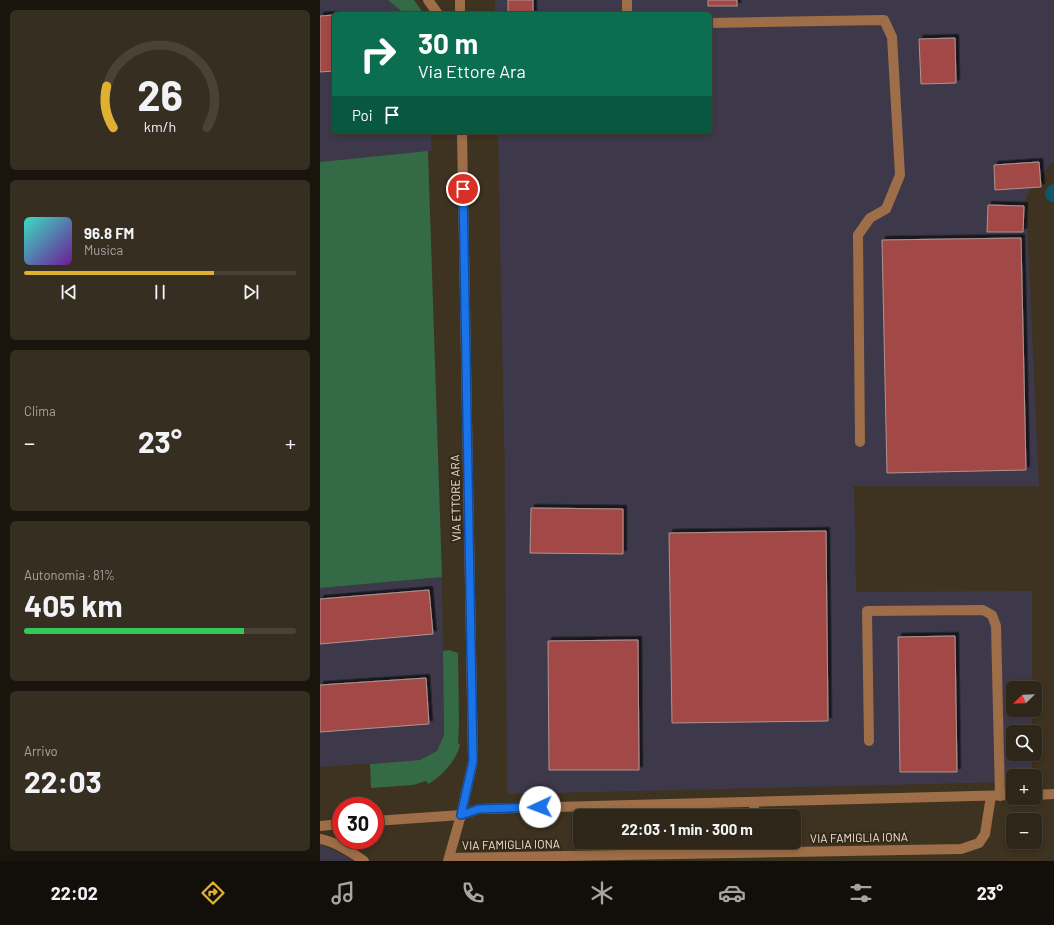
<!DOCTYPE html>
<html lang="it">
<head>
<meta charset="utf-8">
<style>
	body { margin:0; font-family:Barlow,sans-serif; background:#362e21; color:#f1f3f6; height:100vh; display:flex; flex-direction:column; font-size:15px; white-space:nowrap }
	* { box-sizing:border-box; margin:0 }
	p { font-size:13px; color:#a7a5a2 }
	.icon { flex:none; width:22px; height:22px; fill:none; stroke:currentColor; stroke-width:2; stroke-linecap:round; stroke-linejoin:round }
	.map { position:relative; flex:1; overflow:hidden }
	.panel { display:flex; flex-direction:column; gap:10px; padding:10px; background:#19150d; width:320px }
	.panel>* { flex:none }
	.hud { position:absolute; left:12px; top:12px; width:380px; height:122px; border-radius:6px; box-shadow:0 2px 6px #0003,0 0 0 1px #494337; background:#0b6e4f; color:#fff; overflow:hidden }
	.needle { width:26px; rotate:247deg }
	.controls { position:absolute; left:686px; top:681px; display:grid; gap:8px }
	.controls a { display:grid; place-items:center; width:36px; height:36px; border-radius:6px; background:#2e2618; box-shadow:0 2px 6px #0003,0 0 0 1px #494337; font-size:20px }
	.speed { position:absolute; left:12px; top:797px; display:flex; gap:8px; font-size:20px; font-weight:700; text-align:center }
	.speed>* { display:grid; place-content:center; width:52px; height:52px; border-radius:50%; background:#2e2618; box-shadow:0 2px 6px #0003,0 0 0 1px #494337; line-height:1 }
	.speed .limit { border:6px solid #d22; background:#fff; color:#111 }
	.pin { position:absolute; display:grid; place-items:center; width:34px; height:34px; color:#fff; margin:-17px; border:2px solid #fff; border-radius:50%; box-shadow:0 1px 4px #0007 }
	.me { position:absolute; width:44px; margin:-22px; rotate:268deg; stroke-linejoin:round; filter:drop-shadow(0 0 3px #0008) }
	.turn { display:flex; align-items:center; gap:14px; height:84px; padding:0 20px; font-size:18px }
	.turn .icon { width:52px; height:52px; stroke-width:2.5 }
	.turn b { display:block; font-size:28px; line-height:34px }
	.then { display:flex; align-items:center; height:38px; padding:0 20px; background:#0003; gap:8px; font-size:15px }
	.big { font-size:30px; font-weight:700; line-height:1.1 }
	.panel .card { flex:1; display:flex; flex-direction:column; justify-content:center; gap:6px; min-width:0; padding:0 14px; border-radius:6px; background:#362e21 }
	.panel .dial { align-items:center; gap:0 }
	.dial svg { height:104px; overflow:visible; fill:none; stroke:#494337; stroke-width:7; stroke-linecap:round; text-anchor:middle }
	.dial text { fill:#f1f3f6; stroke:none }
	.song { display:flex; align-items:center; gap:12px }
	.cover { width:48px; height:48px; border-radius:6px; background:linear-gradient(135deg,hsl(170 70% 55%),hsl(280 70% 35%)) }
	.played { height:4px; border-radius:2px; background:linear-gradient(90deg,#deb133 70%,#494337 70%) }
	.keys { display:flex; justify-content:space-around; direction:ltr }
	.heat { display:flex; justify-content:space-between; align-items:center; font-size:22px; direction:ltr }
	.charge { height:6px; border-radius:3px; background:linear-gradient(90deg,#34c759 81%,#494337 0) }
	.trip { position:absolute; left:253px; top:809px; width:228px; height:40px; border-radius:6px; background:#2e2618; box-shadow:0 2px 6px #0003,0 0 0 1px #494337; font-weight:700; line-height:40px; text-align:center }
	.menu { display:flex; height:64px; justify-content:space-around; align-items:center; background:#120f0a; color:#a7a5a2 }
	.menu .icon { width:28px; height:28px }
	.menu .selected { color:#deb133 }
	.menu b { font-size:18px; color:#f1f3f6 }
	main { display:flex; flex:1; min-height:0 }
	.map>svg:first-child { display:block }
	.industrial { fill:#3d394a }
	.green { fill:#356a47 }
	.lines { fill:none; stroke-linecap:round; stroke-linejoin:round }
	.canal { stroke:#0f5669; stroke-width:16 }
	.building { fill:#a24846; stroke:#b09491; filter:url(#shadow) }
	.minor { stroke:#9d6e47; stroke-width:10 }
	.route-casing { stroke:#114b97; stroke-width:10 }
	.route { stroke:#1a73e8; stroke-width:7 }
	.labels { text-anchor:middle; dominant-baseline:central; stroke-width:4; stroke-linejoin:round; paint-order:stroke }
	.street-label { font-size:12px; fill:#ede5da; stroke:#342817 }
</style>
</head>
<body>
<main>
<section class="panel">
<div class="card dial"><svg viewBox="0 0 100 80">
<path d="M14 69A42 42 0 1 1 86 69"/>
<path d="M14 69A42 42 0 0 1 9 37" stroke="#deb133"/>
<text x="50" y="56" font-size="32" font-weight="700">26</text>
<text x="50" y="72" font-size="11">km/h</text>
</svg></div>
<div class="card">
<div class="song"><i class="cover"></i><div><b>96.8 FM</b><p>Musica</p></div></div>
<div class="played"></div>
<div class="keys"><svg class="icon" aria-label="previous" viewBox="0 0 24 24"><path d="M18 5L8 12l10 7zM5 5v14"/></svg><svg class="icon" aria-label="pause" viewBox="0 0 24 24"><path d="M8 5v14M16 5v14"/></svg><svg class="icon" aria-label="next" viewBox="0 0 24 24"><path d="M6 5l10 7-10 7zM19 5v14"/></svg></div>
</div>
<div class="card"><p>Clima</p>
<div class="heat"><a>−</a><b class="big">23°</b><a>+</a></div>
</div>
<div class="card"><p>Autonomia · 81%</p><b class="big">405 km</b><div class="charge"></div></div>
<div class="card"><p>Arrivo</p><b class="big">22:03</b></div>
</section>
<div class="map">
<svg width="734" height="861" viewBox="0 0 734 861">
	<defs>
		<filter id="shadow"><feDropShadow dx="3.5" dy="-3.5" stdDeviation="0" flood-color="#0009"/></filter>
	</defs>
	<rect width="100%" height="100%" fill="#3e3220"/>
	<g class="industrial">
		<polygon points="0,0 68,0 80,10 83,14 14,14 14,132 111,132 112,151 0,162"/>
		<polygon points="175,0 734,0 734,160 706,196 719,486 534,486 536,592 712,591 712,688 693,688 693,710 712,710 712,732 693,732 693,754 712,754 712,776 693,776 693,782 187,794 185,485 178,132 390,132 390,14 175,14"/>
		<polygon points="122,577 124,735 117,751 100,760 0,767 0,588"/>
		<polygon points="0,844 22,854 34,861 0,861"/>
	</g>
	<g class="green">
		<polygon points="68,0 94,0 104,14 83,14 80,10"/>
		<polygon points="108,151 122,577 0,588 0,162"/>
		<path d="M129,650L138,653L139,724L138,743L140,745C136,761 122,776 108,784L106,781L93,785L51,788L50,764L100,760L117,751L124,735L123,651Z"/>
	</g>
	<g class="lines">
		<polyline class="canal" points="733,194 734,192"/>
	</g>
	<g class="building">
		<rect x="188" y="0" width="25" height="14"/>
		<rect x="388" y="0" width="29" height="6"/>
		<polygon points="14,15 14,71 0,72 0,16"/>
		<polygon points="635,38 636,83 601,84 599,39"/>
		<polygon points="719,162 721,187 675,190 674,165"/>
		<polygon points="668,205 704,206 703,232 667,232"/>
		<polygon points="701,238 706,470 567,473 562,240"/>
		<polygon points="211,508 303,509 303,554 210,553"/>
		<polygon points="506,531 508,721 352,723 349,533"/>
		<polygon points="109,590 113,634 0,644 0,599"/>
		<polygon points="635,636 637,772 580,772 578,637"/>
		<polygon points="318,640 319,770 229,770 228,641"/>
		<polygon points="106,678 109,724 0,732 0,685"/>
	</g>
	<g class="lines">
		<g class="minor">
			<polyline points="108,0 118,14"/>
			<polyline points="140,0 140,14"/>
			<polyline points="307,0 307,14"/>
			<polyline points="390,23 564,20 572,37 580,175 566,209 550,218 538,235 540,442"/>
			<polyline points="549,741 547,611 663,610 672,615 676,626 680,796"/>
			<polyline points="715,795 734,794"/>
			<polyline points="434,802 434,816"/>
			<polyline points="55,821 141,815 159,809 693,795"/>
			<polyline points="0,826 21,824"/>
			<path d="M0,839C16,842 31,852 44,861"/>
			<polyline points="434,842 434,852"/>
			<polyline points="129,858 641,849 659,843 665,834 671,796"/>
			<polyline points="128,861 141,815 153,761 142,132"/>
		</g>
	</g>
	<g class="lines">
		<g class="route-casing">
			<polyline id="route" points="143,189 153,761 141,815 159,809 220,807"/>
		</g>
		<use href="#route" class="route"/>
	</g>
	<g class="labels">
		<g class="street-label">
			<text transform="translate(135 498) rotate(-91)">VIA ETTORE ARA</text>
			<text transform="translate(539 837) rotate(-1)">VIA FAMIGLIA IONA</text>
			<text transform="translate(191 844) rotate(-1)">VIA FAMIGLIA IONA</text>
		</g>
	</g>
</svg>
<div class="controls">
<a><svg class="needle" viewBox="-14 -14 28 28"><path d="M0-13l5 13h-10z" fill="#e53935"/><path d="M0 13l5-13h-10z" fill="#a7a5a2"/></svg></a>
<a><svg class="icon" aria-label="search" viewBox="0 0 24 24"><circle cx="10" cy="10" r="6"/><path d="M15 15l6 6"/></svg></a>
<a>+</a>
<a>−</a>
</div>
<div class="speed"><div class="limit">30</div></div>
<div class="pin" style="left:143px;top:189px;background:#d93025"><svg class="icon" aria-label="arrive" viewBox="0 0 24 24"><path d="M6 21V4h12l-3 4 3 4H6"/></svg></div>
<svg class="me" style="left:220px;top:807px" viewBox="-20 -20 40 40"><circle r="19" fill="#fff"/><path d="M0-13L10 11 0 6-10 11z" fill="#1a73e8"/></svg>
<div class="trip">22:03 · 1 min · 300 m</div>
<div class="hud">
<div class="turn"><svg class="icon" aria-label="right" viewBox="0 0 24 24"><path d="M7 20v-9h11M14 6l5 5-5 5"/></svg><div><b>30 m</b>Via Ettore Ara</div></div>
<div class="then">Poi<svg class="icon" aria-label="arrive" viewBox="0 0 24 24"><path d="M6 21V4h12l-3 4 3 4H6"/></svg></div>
</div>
</div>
</main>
<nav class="menu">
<b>22:02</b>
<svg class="icon selected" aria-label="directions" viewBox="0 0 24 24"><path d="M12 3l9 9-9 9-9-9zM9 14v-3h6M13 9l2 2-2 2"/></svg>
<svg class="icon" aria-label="music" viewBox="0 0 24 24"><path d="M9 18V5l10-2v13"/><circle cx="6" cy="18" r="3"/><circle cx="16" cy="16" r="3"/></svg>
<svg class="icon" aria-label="phone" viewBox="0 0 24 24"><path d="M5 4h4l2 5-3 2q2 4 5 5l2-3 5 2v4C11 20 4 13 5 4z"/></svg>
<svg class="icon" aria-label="climate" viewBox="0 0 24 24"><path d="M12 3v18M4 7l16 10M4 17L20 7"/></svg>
<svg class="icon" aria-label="car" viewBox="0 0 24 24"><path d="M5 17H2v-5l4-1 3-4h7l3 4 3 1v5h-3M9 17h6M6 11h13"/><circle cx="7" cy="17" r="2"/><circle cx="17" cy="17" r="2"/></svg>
<svg class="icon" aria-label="filters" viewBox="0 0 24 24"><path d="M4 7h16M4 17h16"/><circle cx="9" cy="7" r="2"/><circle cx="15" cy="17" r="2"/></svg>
<b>23°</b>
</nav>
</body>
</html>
